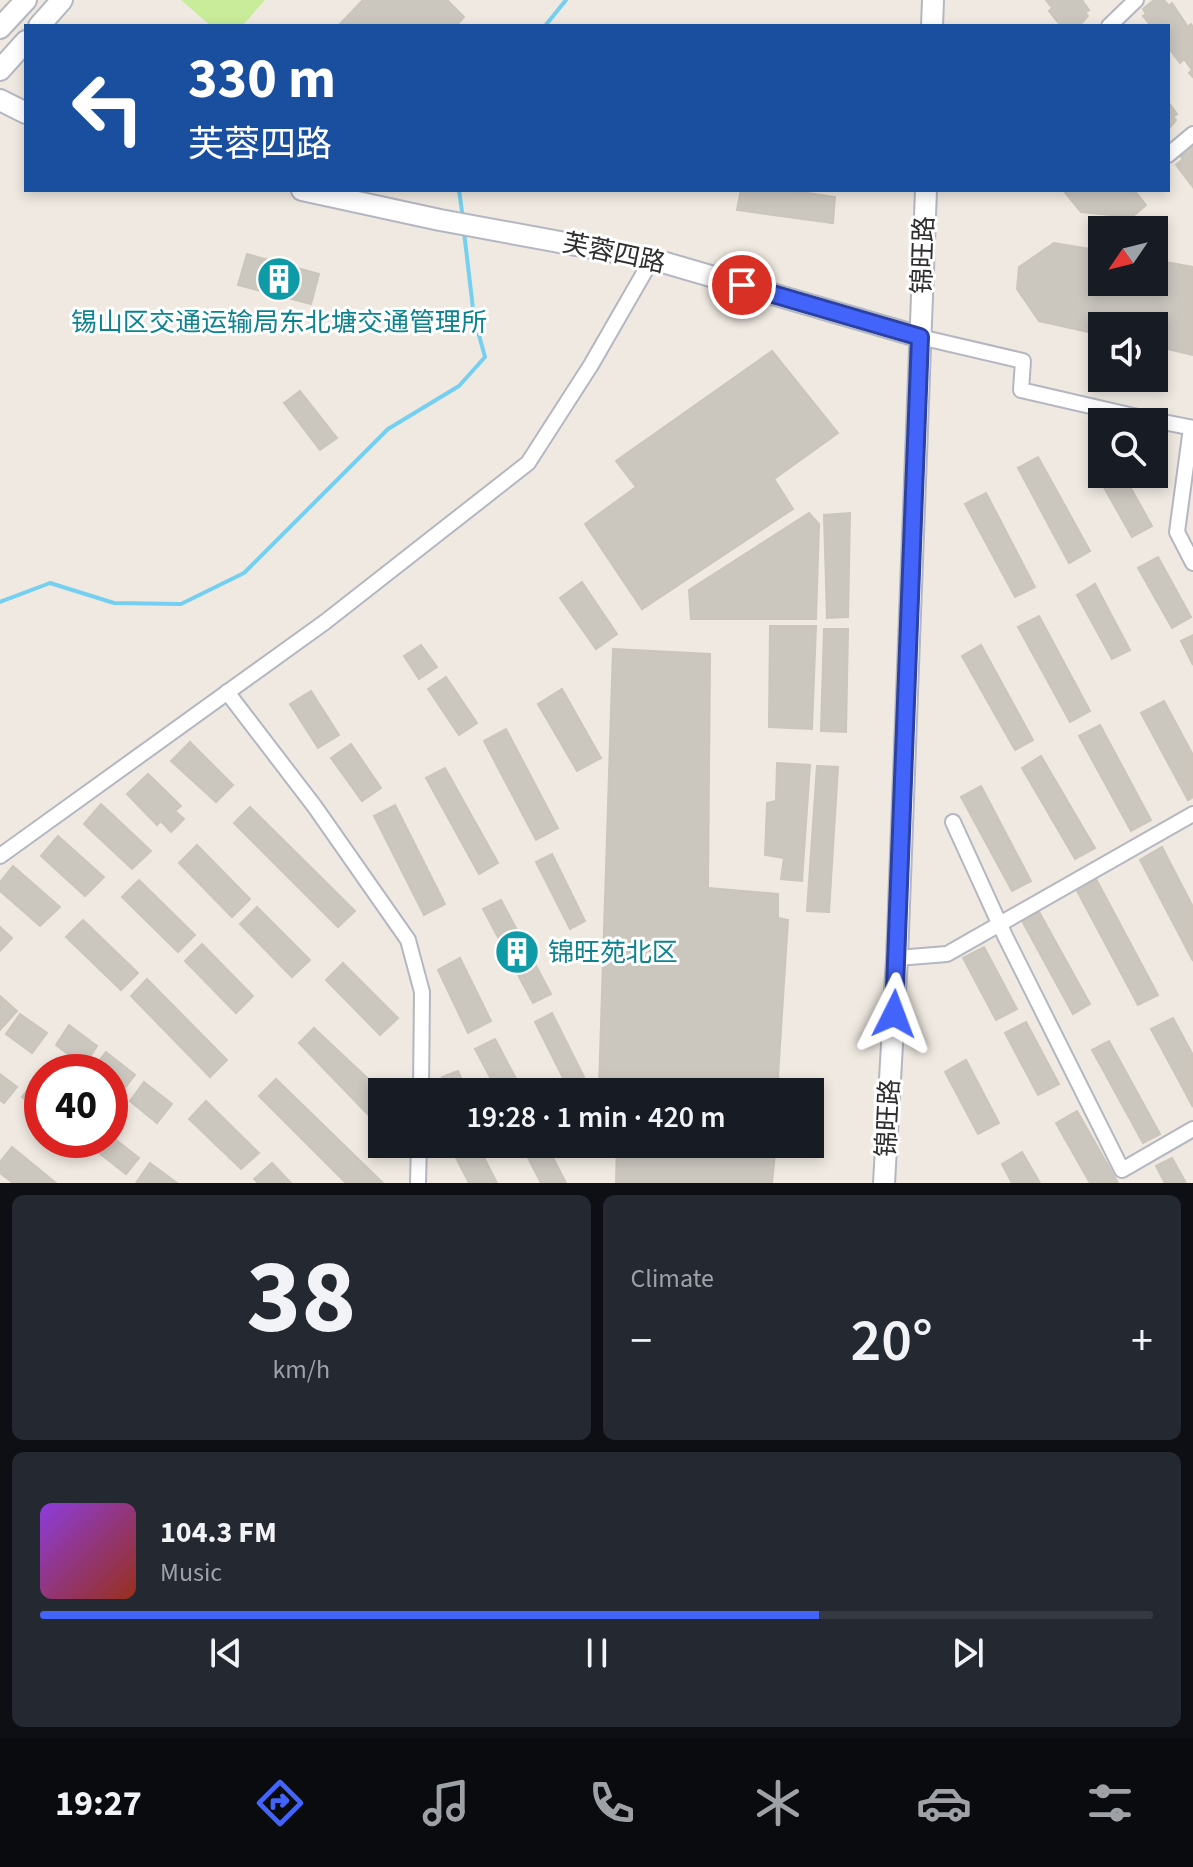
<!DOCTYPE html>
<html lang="en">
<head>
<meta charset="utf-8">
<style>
	body { margin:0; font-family:"Source Sans 3","Noto Sans SC",sans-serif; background:#242831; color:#f1f3f6; height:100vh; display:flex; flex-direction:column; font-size:30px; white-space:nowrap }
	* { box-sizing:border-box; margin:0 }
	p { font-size:26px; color:#9ea1a6 }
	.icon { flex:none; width:44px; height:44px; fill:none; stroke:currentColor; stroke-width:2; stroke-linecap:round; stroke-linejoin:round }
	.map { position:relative; height:1183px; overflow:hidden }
	.sheet { display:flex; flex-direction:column; gap:12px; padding:12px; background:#0d0f14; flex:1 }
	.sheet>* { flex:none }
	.hud { position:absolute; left:24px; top:24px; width:1146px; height:168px; border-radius:0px; box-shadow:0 4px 12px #0003; background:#1a4fa0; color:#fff; overflow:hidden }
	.needle { width:52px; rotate:235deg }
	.fabs { position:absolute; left:1088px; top:216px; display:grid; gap:16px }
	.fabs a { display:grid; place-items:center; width:80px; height:80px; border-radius:0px; background:#171b24; box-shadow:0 4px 12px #0003; font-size:40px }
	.speed { position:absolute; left:24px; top:1054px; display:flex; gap:16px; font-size:40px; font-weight:700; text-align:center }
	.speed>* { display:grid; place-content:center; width:104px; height:104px; border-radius:50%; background:#171b24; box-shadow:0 4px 12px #0003; line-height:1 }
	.speed .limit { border:12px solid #d22; background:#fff; color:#111 }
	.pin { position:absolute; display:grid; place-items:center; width:68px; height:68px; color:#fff; margin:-34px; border:4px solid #fff; border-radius:50%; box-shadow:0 2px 8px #0007 }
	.me { position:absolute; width:88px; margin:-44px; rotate:3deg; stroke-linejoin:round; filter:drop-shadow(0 0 6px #0008) }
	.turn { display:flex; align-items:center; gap:28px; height:168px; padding:0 32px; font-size:36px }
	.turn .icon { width:104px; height:104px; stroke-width:2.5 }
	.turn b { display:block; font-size:56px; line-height:68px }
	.big { font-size:60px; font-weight:600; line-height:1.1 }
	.sheet .widget { flex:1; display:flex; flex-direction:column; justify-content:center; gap:12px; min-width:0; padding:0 28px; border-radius:12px; background:#242831 }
	.sheet .dial { align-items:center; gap:0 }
	.dial b { font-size:104px; line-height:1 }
	.song { display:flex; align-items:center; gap:24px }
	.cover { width:96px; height:96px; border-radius:12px; background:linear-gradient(135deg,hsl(270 70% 55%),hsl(10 70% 35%)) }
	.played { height:8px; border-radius:4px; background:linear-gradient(90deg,#4264fb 70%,#363941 70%) }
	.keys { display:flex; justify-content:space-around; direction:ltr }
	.heat { display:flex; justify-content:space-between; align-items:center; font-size:44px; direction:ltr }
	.sheet .tiles { flex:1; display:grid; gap:12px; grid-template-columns:1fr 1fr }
	.widget:last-child { grid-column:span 2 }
	.trip { position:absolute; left:368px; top:1078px; width:456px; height:80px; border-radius:0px; background:#171b24; box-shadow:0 4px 12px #0003; font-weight:600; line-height:80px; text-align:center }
	.tabs { display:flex; height:128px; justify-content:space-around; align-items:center; background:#090b0e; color:#9ea1a6 }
	.tabs .icon { width:56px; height:56px }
	.tabs .selected { color:#4264fb }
	.tabs b { font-size:36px; color:#f1f3f6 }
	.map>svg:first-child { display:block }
	.pitch { fill:#c9ec9a }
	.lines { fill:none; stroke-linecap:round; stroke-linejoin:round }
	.stream { stroke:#75cff0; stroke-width:4 }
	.building { fill:#cbc7bf; stroke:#cbc5ba; stroke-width:2 }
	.street-casing { stroke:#b4b7c1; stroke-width:18 }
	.secondary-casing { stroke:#b4b7c1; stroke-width:24 }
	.street { stroke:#fff; stroke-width:14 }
	.secondary { stroke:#fff; stroke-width:20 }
	.route-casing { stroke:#2b41a3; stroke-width:20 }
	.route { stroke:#4264fb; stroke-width:14 }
	.labels { text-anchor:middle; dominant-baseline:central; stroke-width:6; stroke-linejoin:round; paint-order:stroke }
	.street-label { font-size:26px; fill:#2e2e2e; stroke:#fff }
	.culture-label { font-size:26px; fill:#0d838f; stroke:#fff }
</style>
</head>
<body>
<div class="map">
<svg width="1193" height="1183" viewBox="0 0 1193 1183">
	<rect width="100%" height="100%" fill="#efe9e1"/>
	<polygon class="pitch" points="181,0 265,0 242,26 211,26"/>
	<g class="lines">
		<g class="stream">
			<polyline points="545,26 566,0"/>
			<polyline points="459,190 463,219"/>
			<polyline points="0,602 50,583 114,603 181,604 244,573 388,429 459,386 485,357 474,317 464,232"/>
		</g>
	</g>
	<g class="building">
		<polygon points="363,0 447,0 464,17 456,26 338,26"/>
		<polygon points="1046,0 1082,0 1089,10 1085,12 1088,16 1079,26 1061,26 1049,11 1052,8"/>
		<polygon points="1154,0 1164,0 1169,6 1172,3 1188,27 1191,24 1193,27 1193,77 1189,73 1192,70 1184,59 1180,63 1168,47 1168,26 1151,26 1143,16 1146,14 1143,9"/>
		<polygon points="1169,103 1177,114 1173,117 1176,120 1168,130"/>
		<polygon points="1193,145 1193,187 1176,165 1183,159 1180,156"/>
		<polygon points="741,190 788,190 835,197 833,223 737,210"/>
		<polygon points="1063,190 1134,190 1146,205 1132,217 1081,212"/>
		<polygon points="1054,243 1102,251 1102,282 1154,282 1154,260 1193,267 1193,355 1154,346 1154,326 1102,326 1102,335 1039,321 1017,289 1019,267"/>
		<polygon points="247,254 319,274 311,304 238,285"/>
		<polygon points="772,351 838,433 774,479 793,509 642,609 585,524 636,487 616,461"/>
		<polygon points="300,391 337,438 320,450 284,403"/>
		<polygon points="1038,457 1090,551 1069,563 1018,468"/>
		<polygon points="1102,472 1102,474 1123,474 1152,526 1132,537 1097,475"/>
		<polygon points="986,493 1035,587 1015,597 965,504"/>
		<polygon points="809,513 819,524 816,619 691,619 689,590"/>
		<polygon points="850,513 848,617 827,618 824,515"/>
		<polygon points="1158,557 1191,617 1172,628 1138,568"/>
		<polygon points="582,582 617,634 596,649 560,598"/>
		<polygon points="1095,584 1130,650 1112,659 1077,595"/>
		<polygon points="1039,616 1090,711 1070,722 1018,627"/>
		<polygon points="770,626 816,626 812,729 769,727"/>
		<polygon points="824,629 848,629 846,732 821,731"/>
		<polygon points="1193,635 1193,665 1181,641"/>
		<polygon points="421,645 437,667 419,679 404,656"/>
		<polygon points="981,645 1033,740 1015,750 962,656"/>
		<polygon points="613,649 710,654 708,888 778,894 778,918 788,920 777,1092 675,1092 599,1087"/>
		<polygon points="446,677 477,723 459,735 428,689"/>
		<polygon points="562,689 601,758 577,771 538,704"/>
		<polygon points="311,691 339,735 318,748 290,704"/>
		<polygon points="1164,701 1193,755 1193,797 1188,800 1141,713"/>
		<polygon points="1100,725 1151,820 1131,831 1079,736"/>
		<polygon points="506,729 558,828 536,840 484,741"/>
		<polygon points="190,742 233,785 216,802 171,761"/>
		<polygon points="351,744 381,788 362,801 331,758"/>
		<polygon points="1041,756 1095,848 1075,859 1022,768"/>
		<polygon points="777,763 810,765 802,881 781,879 784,858 765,855 767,803 776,801"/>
		<polygon points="817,766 838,767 829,912 807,911"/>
		<polygon points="445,768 498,863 479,874 426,778"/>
		<polygon points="148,774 181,806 175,811 184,819 171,832 161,821 157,825 127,794"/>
		<polygon points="981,786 1031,881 1012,891 961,797"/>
		<polygon points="101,804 151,851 132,869 84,824"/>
		<polygon points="395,805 445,904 424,915 374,816"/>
		<polygon points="250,807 355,911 338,927 234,823"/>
		<polygon points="58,836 104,877 85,896 41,856"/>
		<polygon points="197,845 250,899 232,917 179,863"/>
		<polygon points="1162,847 1193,907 1193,961 1140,860"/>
		<polygon points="552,854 585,921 570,929 536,862"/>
		<polygon points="13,866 60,907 40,926 0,891 0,882"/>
		<polygon points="1096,879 1158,995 1138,1005 1076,889"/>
		<polygon points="139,880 195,935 178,952 122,897"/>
		<polygon points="501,900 551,994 533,1003 483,909"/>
		<polygon points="257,907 310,960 292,977 240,924"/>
		<polygon points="1038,910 1090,1004 1073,1014 1021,919"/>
		<polygon points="83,920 138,973 121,990 66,937"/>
		<polygon points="0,927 12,938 0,951"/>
		<polygon points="202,944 253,996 236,1013 185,961"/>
		<polygon points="984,947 1017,1009 996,1020 963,958"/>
		<polygon points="460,958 491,1021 468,1033 438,970"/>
		<polygon points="343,963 398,1018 380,1035 326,980"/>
		<polygon points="147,979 227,1060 210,1077 131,996"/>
		<polygon points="0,996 17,1011 0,1030"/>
		<polygon points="552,1013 584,1077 567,1086 535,1022"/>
		<polygon points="20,1014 47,1033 32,1053 6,1034"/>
		<polygon points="1173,1018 1193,1055 1193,1107 1151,1029"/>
		<polygon points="1026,1022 1059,1084 1038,1095 1005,1033"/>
		<polygon points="69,1025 97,1046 84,1066 56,1045"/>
		<polygon points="314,1028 382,1092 382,1122 378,1125 299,1043"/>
		<polygon points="495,1039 523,1092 498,1092 475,1049"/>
		<polygon points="1109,1041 1160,1134 1143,1143 1092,1050"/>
		<polygon points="106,1052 135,1075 120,1094 110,1086 110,1072 91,1071"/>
		<polygon points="966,1060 999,1123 978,1134 945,1072"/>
		<polygon points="458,1071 467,1092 448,1092 442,1077"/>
		<polygon points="0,1074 17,1087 4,1103 0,1100"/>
		<polygon points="276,1079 382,1182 346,1183 259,1096"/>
		<polygon points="34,1081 42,1086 42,1111 22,1097"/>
		<polygon points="144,1082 172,1104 157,1123 130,1101"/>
		<polygon points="206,1101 259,1153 241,1169 189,1119"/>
		<polygon points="1077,1111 1118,1183 1090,1183 1056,1123"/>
		<polygon points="111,1136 139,1158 126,1174 98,1152 108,1140 110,1140"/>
		<polygon points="449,1144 477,1144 497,1183 469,1183"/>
		<polygon points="521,1144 546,1144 566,1183 541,1183"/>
		<polygon points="617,1144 776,1144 772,1183 616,1183"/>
		<polygon points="12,1147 56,1183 13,1183 0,1173 0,1162"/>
		<polygon points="1022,1152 1040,1183 1012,1183 1002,1164"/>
		<polygon points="1172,1158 1186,1183 1165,1183 1156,1166"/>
		<polygon points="150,1163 177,1183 136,1183"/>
		<polygon points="272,1163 291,1183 258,1183 254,1179"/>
	</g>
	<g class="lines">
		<g class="street-casing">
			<g id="street">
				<polyline points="1109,26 1136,0"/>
				<polyline points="1168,155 1193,134"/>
				<polyline points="920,337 1023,361 1021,390 1138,417 1193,428"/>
				<polyline points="1191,428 1177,532 1193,563"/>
				<polyline points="227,692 315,807 408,940 422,992 421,1092"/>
				<polyline points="953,822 1005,936 1122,1170 1193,1129"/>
				<polyline points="0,856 325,622 528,463 591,365 652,259"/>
				<polyline points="897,958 947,954 1193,814"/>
				<polyline points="418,1183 419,1144"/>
			</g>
		</g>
		<g class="secondary-casing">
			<g id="secondary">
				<polyline points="39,26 62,0"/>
				<polyline points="932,26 933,0"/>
				<polyline points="0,28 26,0"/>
				<polyline points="0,70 26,41"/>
				<polyline points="0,100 26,113"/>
				<polyline points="302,190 440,220 652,259 920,337"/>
				<polyline points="884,1183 897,958 926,190"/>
			</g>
		</g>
		<use href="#street" class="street"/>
		<use href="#secondary" class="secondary"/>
	</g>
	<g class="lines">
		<g class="route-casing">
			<polyline id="route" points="742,285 920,337 894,1014"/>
		</g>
		<use href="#route" class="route"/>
	</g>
	<defs>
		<g id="building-disc" transform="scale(2.3)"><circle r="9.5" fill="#0f9aa8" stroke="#fff"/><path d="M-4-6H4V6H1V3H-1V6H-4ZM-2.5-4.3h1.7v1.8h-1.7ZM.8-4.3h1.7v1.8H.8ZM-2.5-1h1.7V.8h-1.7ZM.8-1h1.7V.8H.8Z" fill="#fff"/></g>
	</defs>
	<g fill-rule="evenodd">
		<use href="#building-disc" x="279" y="279"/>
		<use href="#building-disc" x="517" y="952"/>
	</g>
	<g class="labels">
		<g class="street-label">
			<text transform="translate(614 253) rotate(12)">芙蓉四路</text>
			<text transform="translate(923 255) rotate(-88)">锦旺路</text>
			<text transform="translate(888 1118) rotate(-87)">锦旺路</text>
		</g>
		<g class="culture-label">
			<text x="279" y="322">锡山区交通运输局东北塘交通管理所</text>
			<text x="548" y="952" text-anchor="start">锦旺苑北区</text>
		</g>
	</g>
</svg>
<div class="fabs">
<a><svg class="needle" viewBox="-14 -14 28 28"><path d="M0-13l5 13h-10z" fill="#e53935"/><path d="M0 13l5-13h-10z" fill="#9ea1a6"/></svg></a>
<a><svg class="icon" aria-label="sound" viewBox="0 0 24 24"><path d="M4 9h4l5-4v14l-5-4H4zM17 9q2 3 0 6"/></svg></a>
<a><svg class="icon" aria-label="search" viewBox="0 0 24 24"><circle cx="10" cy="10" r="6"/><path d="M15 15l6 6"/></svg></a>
</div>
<div class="speed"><div class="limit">40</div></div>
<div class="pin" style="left:742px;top:285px;background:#d93025"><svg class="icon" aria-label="arrive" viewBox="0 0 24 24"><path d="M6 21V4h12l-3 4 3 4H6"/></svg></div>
<svg class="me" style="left:894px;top:1014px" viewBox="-20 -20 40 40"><path d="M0-17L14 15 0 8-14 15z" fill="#4264fb" stroke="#fff" stroke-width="4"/></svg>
<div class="trip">19:28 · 1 min · 420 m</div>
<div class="hud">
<div class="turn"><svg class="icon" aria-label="left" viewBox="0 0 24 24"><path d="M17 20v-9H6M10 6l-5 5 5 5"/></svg><div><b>330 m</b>芙蓉四路</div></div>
</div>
</div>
<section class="sheet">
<div class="tiles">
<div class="widget dial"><b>38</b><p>km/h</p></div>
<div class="widget"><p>Climate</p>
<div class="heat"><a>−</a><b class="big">20°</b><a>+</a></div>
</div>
<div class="widget">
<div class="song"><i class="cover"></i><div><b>104.3 FM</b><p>Music</p></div></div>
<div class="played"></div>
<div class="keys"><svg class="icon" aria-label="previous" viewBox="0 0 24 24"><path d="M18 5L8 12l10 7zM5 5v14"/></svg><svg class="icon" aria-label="pause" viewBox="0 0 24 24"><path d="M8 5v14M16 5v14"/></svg><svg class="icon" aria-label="next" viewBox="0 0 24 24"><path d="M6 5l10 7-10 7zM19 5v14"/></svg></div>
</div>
</div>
</section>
<nav class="tabs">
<b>19:27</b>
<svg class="icon selected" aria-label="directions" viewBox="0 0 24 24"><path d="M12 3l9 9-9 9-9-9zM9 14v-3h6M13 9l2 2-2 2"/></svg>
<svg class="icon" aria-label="music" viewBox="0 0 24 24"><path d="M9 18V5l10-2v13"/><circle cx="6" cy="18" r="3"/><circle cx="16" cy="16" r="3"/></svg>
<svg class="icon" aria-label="phone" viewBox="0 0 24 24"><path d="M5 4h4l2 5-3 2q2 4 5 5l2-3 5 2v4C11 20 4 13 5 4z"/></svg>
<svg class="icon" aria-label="climate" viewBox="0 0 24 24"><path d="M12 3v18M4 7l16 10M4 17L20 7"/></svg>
<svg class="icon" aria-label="car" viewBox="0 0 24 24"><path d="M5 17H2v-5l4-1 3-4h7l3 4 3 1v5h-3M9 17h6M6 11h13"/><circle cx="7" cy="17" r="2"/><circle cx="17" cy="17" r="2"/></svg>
<svg class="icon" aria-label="filters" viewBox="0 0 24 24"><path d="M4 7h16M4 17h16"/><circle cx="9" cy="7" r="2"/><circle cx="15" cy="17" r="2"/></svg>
</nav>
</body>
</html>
